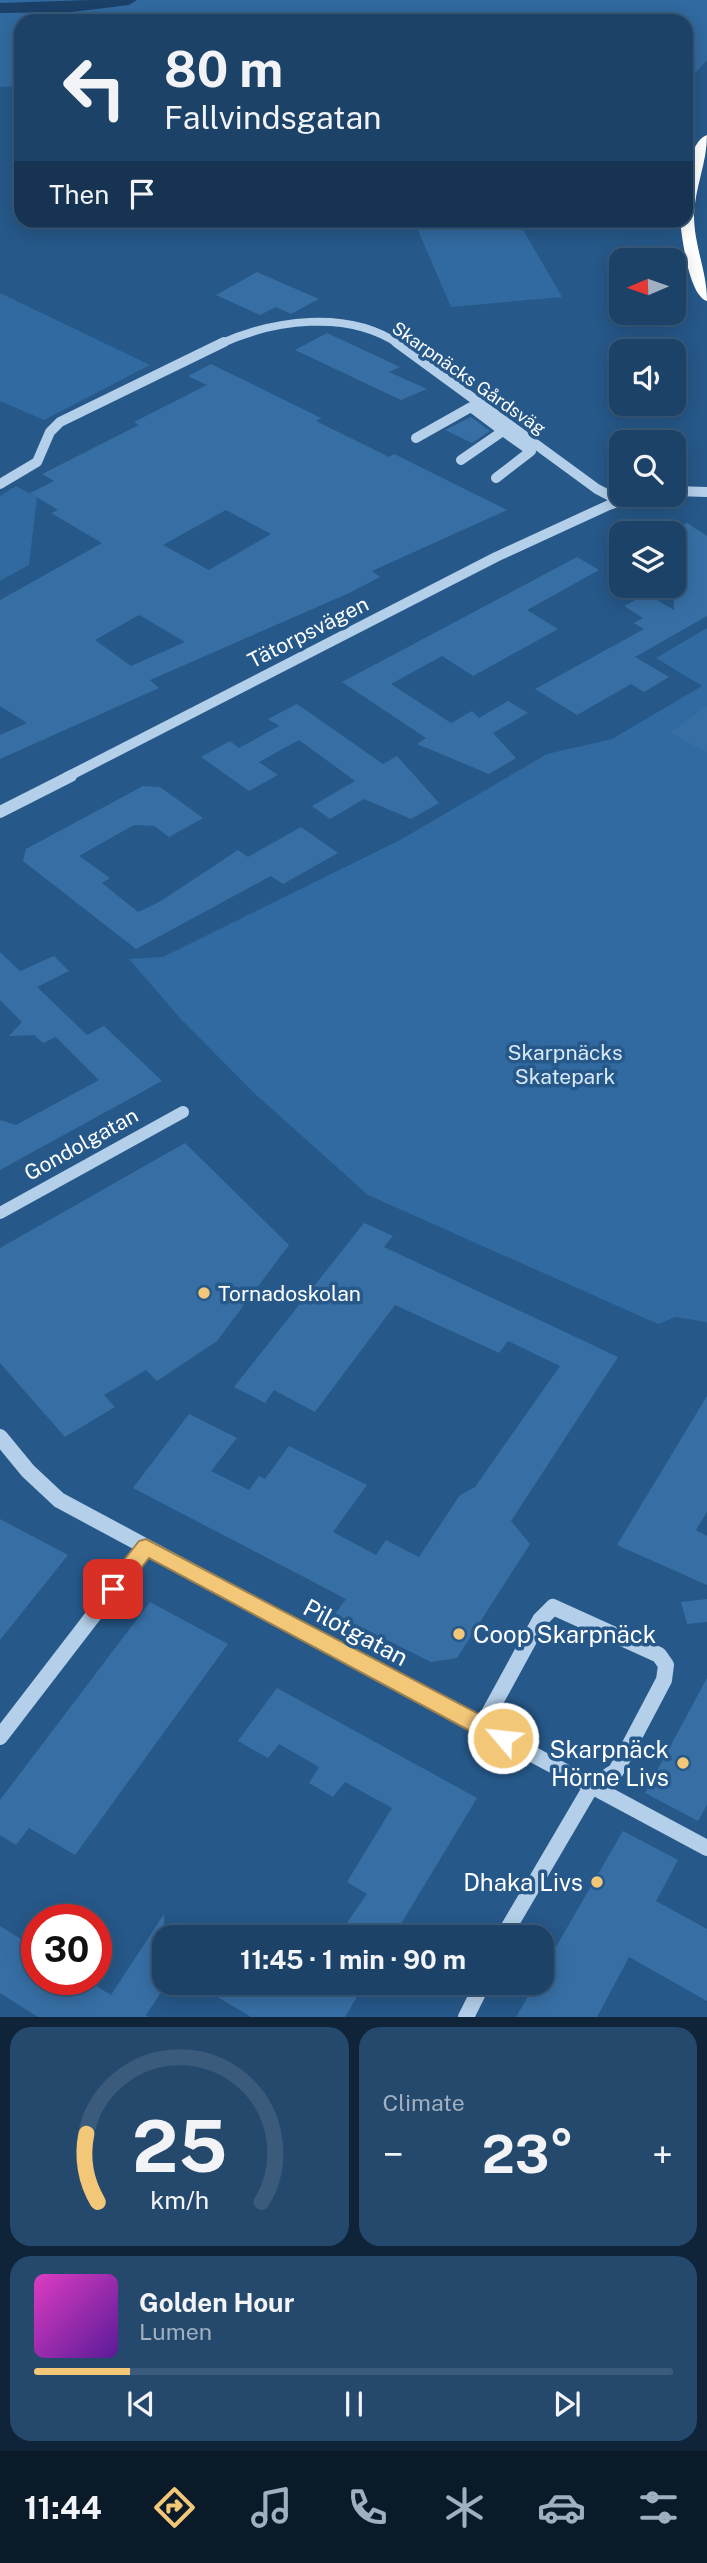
<!DOCTYPE html>
<html lang="en">
<head>
<meta charset="utf-8">
<style>
	body { margin:0; font-family:"Public Sans",sans-serif; background:#25496d; color:#f1f3f6; height:100vh; display:flex; flex-direction:column; font-size:26px; white-space:nowrap }
	* { box-sizing:border-box; margin:0 }
	p { font-size:23px; color:#a0b0c0 }
	.icon { flex:none; width:38px; height:38px; fill:none; stroke:currentColor; stroke-width:2; stroke-linecap:round; stroke-linejoin:round }
	.map { position:relative; height:2017px; overflow:hidden }
	.drawer { display:flex; flex-direction:column; gap:10px; padding:10px; background:#0f2439; flex:1 }
	.drawer>* { flex:none }
	.hud { position:absolute; left:14px; top:14px; width:679px; height:214px; border-radius:21px; box-shadow:0 4px 18px #0003,0 0 0 2px #3a5b7b; background:#1c4267; color:#f1f3f6; overflow:hidden }
	.needle { width:46px; rotate:268deg }
	.controls { position:absolute; left:609px; top:248px; display:grid; gap:14px }
	.controls a { display:grid; place-items:center; width:77px; height:77px; border-radius:14px; background:#1c4267; box-shadow:0 4px 18px #0003,0 0 0 2px #3a5b7b; font-size:35px }
	.speed { position:absolute; left:21px; top:1904px; display:flex; gap:14px; font-size:35px; font-weight:700; text-align:center }
	.speed>* { display:grid; place-content:center; width:91px; height:91px; border-radius:50%; background:#1c4267; box-shadow:0 4px 18px #0003,0 0 0 2px #3a5b7b; line-height:1 }
	.speed .limit { border:10px solid #d22; background:#fff; color:#111 }
	.pin { position:absolute; display:grid; place-items:center; width:60px; height:60px; color:#fff; margin:-30px; border-radius:14px; box-shadow:0 4px 10px #0006 }
	.me { position:absolute; width:77px; margin:-38px; rotate:298deg; stroke-linejoin:round; filter:drop-shadow(0 0 5px #0008) }
	.turn { display:flex; align-items:center; gap:24px; height:147px; padding:0 35px; font-size:32px }
	.turn .icon { width:91px; height:91px; stroke-width:2.5 }
	.turn b { display:block; font-size:49px; line-height:60px }
	.then { display:flex; align-items:center; height:66px; padding:0 35px; background:#0003; gap:14px; font-size:26px }
	.big { font-size:52px; font-weight:700; line-height:1.1 }
	.drawer .card { flex:1; display:flex; flex-direction:column; justify-content:center; gap:10px; min-width:0; padding:0 24px; border-radius:21px; background:#25496d }
	.drawer .dial { align-items:center; gap:0 }
	.dial svg { height:182px; overflow:visible; fill:none; stroke:#3a5b7b; stroke-width:7; stroke-linecap:round; text-anchor:middle }
	.dial text { fill:#f1f3f6; stroke:none }
	.song { display:flex; align-items:center; gap:21px }
	.cover { width:84px; height:84px; border-radius:10px; background:linear-gradient(135deg,hsl(310 70% 55%),hsl(270 70% 35%)) }
	.played { height:7px; border-radius:4px; background:linear-gradient(90deg,#f2c778 15%,#3a5b7b 15%) }
	.keys { display:flex; justify-content:space-around; direction:ltr }
	.heat { display:flex; justify-content:space-between; align-items:center; font-size:38px; direction:ltr }
	.drawer .tiles { flex:1; display:grid; gap:10px; grid-template-columns:1fr 1fr }
	.card:last-child { grid-column:span 2 }
	.trip { position:absolute; left:152px; top:1925px; width:402px; height:70px; border-radius:21px; background:#1c4267; box-shadow:0 4px 18px #0003,0 0 0 2px #3a5b7b; font-weight:700; line-height:70px; text-align:center }
	.tabs { display:flex; height:112px; justify-content:space-around; align-items:center; background:#0b1a29; color:#a0b0c0 }
	.tabs .icon { width:49px; height:49px }
	.tabs .current { color:#f2c778 }
	.tabs b { font-size:32px; color:#f1f3f6 }
	.map>svg:first-child { display:block }
	.green { fill:#316aa0 }
	.lines { fill:none; stroke-linecap:round; stroke-linejoin:round }
	.canal { fill:#1b4169; fill-rule:evenodd }
	.building { fill:#376fa5; fill-rule:evenodd }
	.minor-far3 { stroke:#b3cfe9; stroke-width:8 }
	.minor-far2 { stroke:#b3cfe9; stroke-width:10 }
	.minor-far1 { stroke:#b3cfe9; stroke-width:12 }
	.minor { stroke:#b3cfe9; stroke-width:16 }
	.highway { fill:#fff; fill-rule:evenodd }
	.route { fill:#f2c778; stroke:#9d814e; stroke-width:2 }
	.poi-dot { fill:#f2c778; stroke:#265889; stroke-width:2.5 }
	.labels { text-anchor:middle; dominant-baseline:central; stroke-width:7; stroke-linejoin:round; paint-order:stroke }
	.far-street-label { font-size:18px; fill:#fff; stroke:#265889 }
	.street-label { font-size:21px; fill:#fff; stroke:#265889 }
	.park-label { font-size:21px; fill:#d7e8f7; stroke:#265889 }
	.poi-label { font-size:21px; fill:#fff; stroke:#265889; text-anchor:start }
	.near-street-label { font-size:24px; fill:#fff; stroke:#265889 }
	.near-poi-label { font-size:24px; fill:#fff; stroke:#265889; text-anchor:end }
</style>
</head>
<body>
<div class="map">
<svg width="707" height="2017" viewBox="0 0 707 2017">
	<rect width="100%" height="100%" fill="#265889"/>
	<g class="green">
		<polygon points="0,0 707,0 707,60 686,83 686,21 21,21 21,86 0,87"/>
		<polygon points="414,221 518,221 562,297 451,307"/>
		<polygon points="0,293 150,365 44,420 0,401"/>
		<polygon points="16,486 37,497 29,565 0,581 0,496"/>
		<polygon points="707,628 707,1325 706,1322 676,1317 658,1324 368,1195 253,1092 180,1018 129,959 163,957 400,840 547,754 612,739 702,686 656,658"/>
	</g>
	<g class="lines">
		<polygon class="canal" points="90,0 137,0 129,5 72,12 0,13 0,3"/>
	</g>
	<g class="building">
		<polygon points="257,272 319,299 291,314 276,307 260,315 216,295"/>
		<polygon points="327,333 400,367 389,372 427,389 401,400 295,350"/>
		<path d="M211,364L321,418L316,421L389,457L394,454L507,510L372,571L380,577L347,594L150,680L159,688L0,759V735L27,723L0,706V600L102,543L51,513L58,510L30,493L54,481L42,474L139,425L134,422L207,385L188,376ZM226,510L271,534L209,570L163,545ZM139,615L185,642L131,666L95,640Z"/>
		<polygon points="471,417 490,431 472,443 445,430"/>
		<polygon points="687,523 707,536 707,616 635,657 669,677 644,692 631,684 577,715 535,689 644,629 634,623 643,618 624,606 647,594 674,610 674,529"/>
		<polygon points="577,557 599,570 527,610 558,629 473,676 442,656 391,684 451,723 472,711 479,718 508,701 528,713 493,733 516,758 489,774 417,744 426,738 342,682"/>
		<polygon points="297,704 383,764 397,756 439,803 411,819 364,799 330,819 312,806 355,781 299,740 259,762 278,775 249,791 201,757 230,741 239,748 279,726 268,719"/>
		<polygon points="707,706 707,752 670,733"/>
		<polygon points="143,786 160,787 203,818 169,837 154,826 134,825 79,856 110,878 102,883 138,912 161,901 238,850 248,857 301,827 338,853 283,884 271,876 136,949 23,861 26,849"/>
		<polygon points="0,952 20,971 54,956 69,971 37,987 87,1035 104,1026 162,1081 0,1170 0,1120 16,1125 99,1080 56,1037 43,1043 34,1035 9,1036 22,1022 0,1000"/>
		<polygon points="185,1143 289,1245 217,1341 157,1381 146,1370 104,1395 115,1407 65,1437 0,1363 0,1248"/>
		<polygon points="364,1223 393,1236 384,1247 618,1357 511,1521 530,1544 457,1658 431,1662 335,1614 346,1599 133,1488 189,1414 237,1438 211,1471 249,1490 259,1476 265,1479 289,1446 367,1485 333,1532 376,1555 386,1540 419,1557 460,1495 475,1487 560,1366 508,1341 499,1353 395,1305 315,1412 274,1390 265,1403 234,1387"/>
		<polygon points="707,1396 707,1512 696,1530 707,1536 707,1585 617,1545"/>
		<polygon points="0,1519 68,1555 0,1640"/>
		<polygon points="707,1599 707,1622 687,1624 681,1602"/>
		<polygon points="150,1602 228,1644 75,1855 29,1828 16,1845 0,1835 0,1800"/>
		<polygon points="707,1678 707,1805 698,1821 645,1793"/>
		<polygon points="277,1688 477,1798 393,1937 337,1937 367,1894 347,1882 392,1808 345,1782 333,1797 309,1783 319,1767 279,1744 268,1758 238,1741"/>
		<polygon points="623,1831 678,1860 656,1901 707,1929 707,2001 629,1957 597,2017 516,2017 536,1983 542,1983 542,1971"/>
		<polygon points="164,1914 164,1988 146,2015 149,2017 38,2017 0,1993 0,1926 37,1949 37,1979 85,1979 111,1995"/>
		<polygon points="194,1983 365,1983 345,2017 251,2017"/>
	</g>
	<g class="lines">
		<path class="minor-far3" d="M220,344C273,320 347,309 399,344"/>
		<g class="minor-far2">
			<polyline points="396,342 597,489 620,501"/>
			<polyline points="416,438 471,407 503,431 461,460"/>
			<polyline points="496,478 531,451 503,431"/>
			<polyline points="0,484 37,462 50,432 60,422 224,342"/>
			<polyline points="674,491 707,492"/>
			<polyline points="67,777 496,557 609,505 638,495"/>
		</g>
		<g class="minor-far1">
			<polyline points="0,812 71,776"/>
			<polyline points="0,1213 183,1112"/>
		</g>
		<g class="minor">
			<polyline points="0,1437 28,1471 59,1500 707,1848"/>
			<polyline points="482,1726 540,1620 553,1607 659,1655 666,1665 664,1680 616,1771 591,1787 503,1937"/>
			<polyline points="0,1737 146,1547"/>
			<polyline points="466,2017 483,1983"/>
		</g>
		<path class="highway" d="M707,135C707,163 695,187 694,215C694,246 707,271 707,301C689,296 682,238 680,220H686C686,200 684,144 707,135Z"/>
	</g>
	<polygon class="route" points="146,1539 511,1731 514,1738 511,1745 503,1748 496,1745 149,1558 120,1595 113,1598 106,1595 103,1589 106,1583 139,1541"/>
	<g class="poi-dot">
		<circle cx="204" cy="1293" r="7"/>
		<circle cx="459" cy="1634" r="7"/>
		<circle cx="683" cy="1763" r="7"/>
		<circle cx="597" cy="1882" r="7"/>
	</g>
	<g class="labels">
		<g class="far-street-label">
			<text transform="translate(469 378) rotate(35)">Skarpnäcks Gårdsväg</text>
		</g>
		<g class="street-label">
			<text transform="translate(308 632) rotate(-27)">Tätorpsvägen</text>
			<text transform="translate(81 1144) rotate(-29)">Gondolgatan</text>
		</g>
		<g class="park-label">
			<text x="565" y="1052">Skarpnäcks<tspan x="565" dy="24">Skatepark</tspan></text>
		</g>
		<g class="poi-label">
			<text x="218" y="1293">Tornadoskolan</text>
		</g>
		<g class="near-street-label">
			<text transform="translate(356 1632) rotate(28)">Pilotgatan</text>
		</g>
		<g class="near-poi-label">
			<text x="473" y="1634" text-anchor="start">Coop Skarpnäck</text>
			<text x="669" y="1749">Skarpnäck<tspan x="669" dy="28">Hörne Livs</tspan></text>
			<text x="583" y="1882">Dhaka Livs</text>
		</g>
	</g>
</svg>
<div class="controls">
<a><svg class="needle" viewBox="-14 -14 28 28"><path d="M0-13l5 13h-10z" fill="#e53935"/><path d="M0 13l5-13h-10z" fill="#a0b0c0"/></svg></a>
<a><svg class="icon" aria-label="sound" viewBox="0 0 24 24"><path d="M4 9h4l5-4v14l-5-4H4zM17 9q2 3 0 6"/></svg></a>
<a><svg class="icon" aria-label="search" viewBox="0 0 24 24"><circle cx="10" cy="10" r="6"/><path d="M15 15l6 6"/></svg></a>
<a><svg class="icon" aria-label="layers" viewBox="0 0 24 24"><path d="M12 4l9 5-9 5-9-5zM3 14l9 5 9-5"/></svg></a>
</div>
<div class="speed"><div class="limit">30</div></div>
<div class="pin" style="left:113px;top:1589px;background:#d93025"><svg class="icon" aria-label="arrive" viewBox="0 0 24 24"><path d="M6 21V4h12l-3 4 3 4H6"/></svg></div>
<svg class="me" style="left:503px;top:1738px" viewBox="-20 -20 40 40"><circle r="17" fill="#f2c778" stroke="#fff" stroke-width="3"/><path d="M0-11L8 9 0 5-8 9z" fill="#fff"/></svg>
<div class="trip">11:45 · 1 min · 90 m</div>
<div class="hud">
<div class="turn"><svg class="icon" aria-label="left" viewBox="0 0 24 24"><path d="M17 20v-9H6M10 6l-5 5 5 5"/></svg><div><b>80 m</b>Fallvindsgatan</div></div>
<div class="then">Then<svg class="icon" aria-label="arrive" viewBox="0 0 24 24"><path d="M6 21V4h12l-3 4 3 4H6"/></svg></div>
</div>
</div>
<section class="drawer">
<div class="tiles">
<div class="card dial"><svg viewBox="0 0 100 80">
<path d="M14 69A42 42 0 1 1 86 69"/>
<path d="M14 69A42 42 0 0 1 9 39" stroke="#f2c778"/>
<text x="50" y="56" font-size="32" font-weight="700">25</text>
<text x="50" y="72" font-size="11">km/h</text>
</svg></div>
<div class="card"><p>Climate</p>
<div class="heat"><a>−</a><b class="big">23°</b><a>+</a></div>
</div>
<div class="card">
<div class="song"><i class="cover"></i><div><b>Golden Hour</b><p>Lumen</p></div></div>
<div class="played"></div>
<div class="keys"><svg class="icon" aria-label="previous" viewBox="0 0 24 24"><path d="M18 5L8 12l10 7zM5 5v14"/></svg><svg class="icon" aria-label="pause" viewBox="0 0 24 24"><path d="M8 5v14M16 5v14"/></svg><svg class="icon" aria-label="next" viewBox="0 0 24 24"><path d="M6 5l10 7-10 7zM19 5v14"/></svg></div>
</div>
</div>
</section>
<nav class="tabs">
<b>11:44</b>
<svg class="icon current" aria-label="directions" viewBox="0 0 24 24"><path d="M12 3l9 9-9 9-9-9zM9 14v-3h6M13 9l2 2-2 2"/></svg>
<svg class="icon" aria-label="music" viewBox="0 0 24 24"><path d="M9 18V5l10-2v13"/><circle cx="6" cy="18" r="3"/><circle cx="16" cy="16" r="3"/></svg>
<svg class="icon" aria-label="phone" viewBox="0 0 24 24"><path d="M5 4h4l2 5-3 2q2 4 5 5l2-3 5 2v4C11 20 4 13 5 4z"/></svg>
<svg class="icon" aria-label="climate" viewBox="0 0 24 24"><path d="M12 3v18M4 7l16 10M4 17L20 7"/></svg>
<svg class="icon" aria-label="car" viewBox="0 0 24 24"><path d="M5 17H2v-5l4-1 3-4h7l3 4 3 1v5h-3M9 17h6M6 11h13"/><circle cx="7" cy="17" r="2"/><circle cx="17" cy="17" r="2"/></svg>
<svg class="icon" aria-label="filters" viewBox="0 0 24 24"><path d="M4 7h16M4 17h16"/><circle cx="9" cy="7" r="2"/><circle cx="15" cy="17" r="2"/></svg>
</nav>
</body>
</html>
